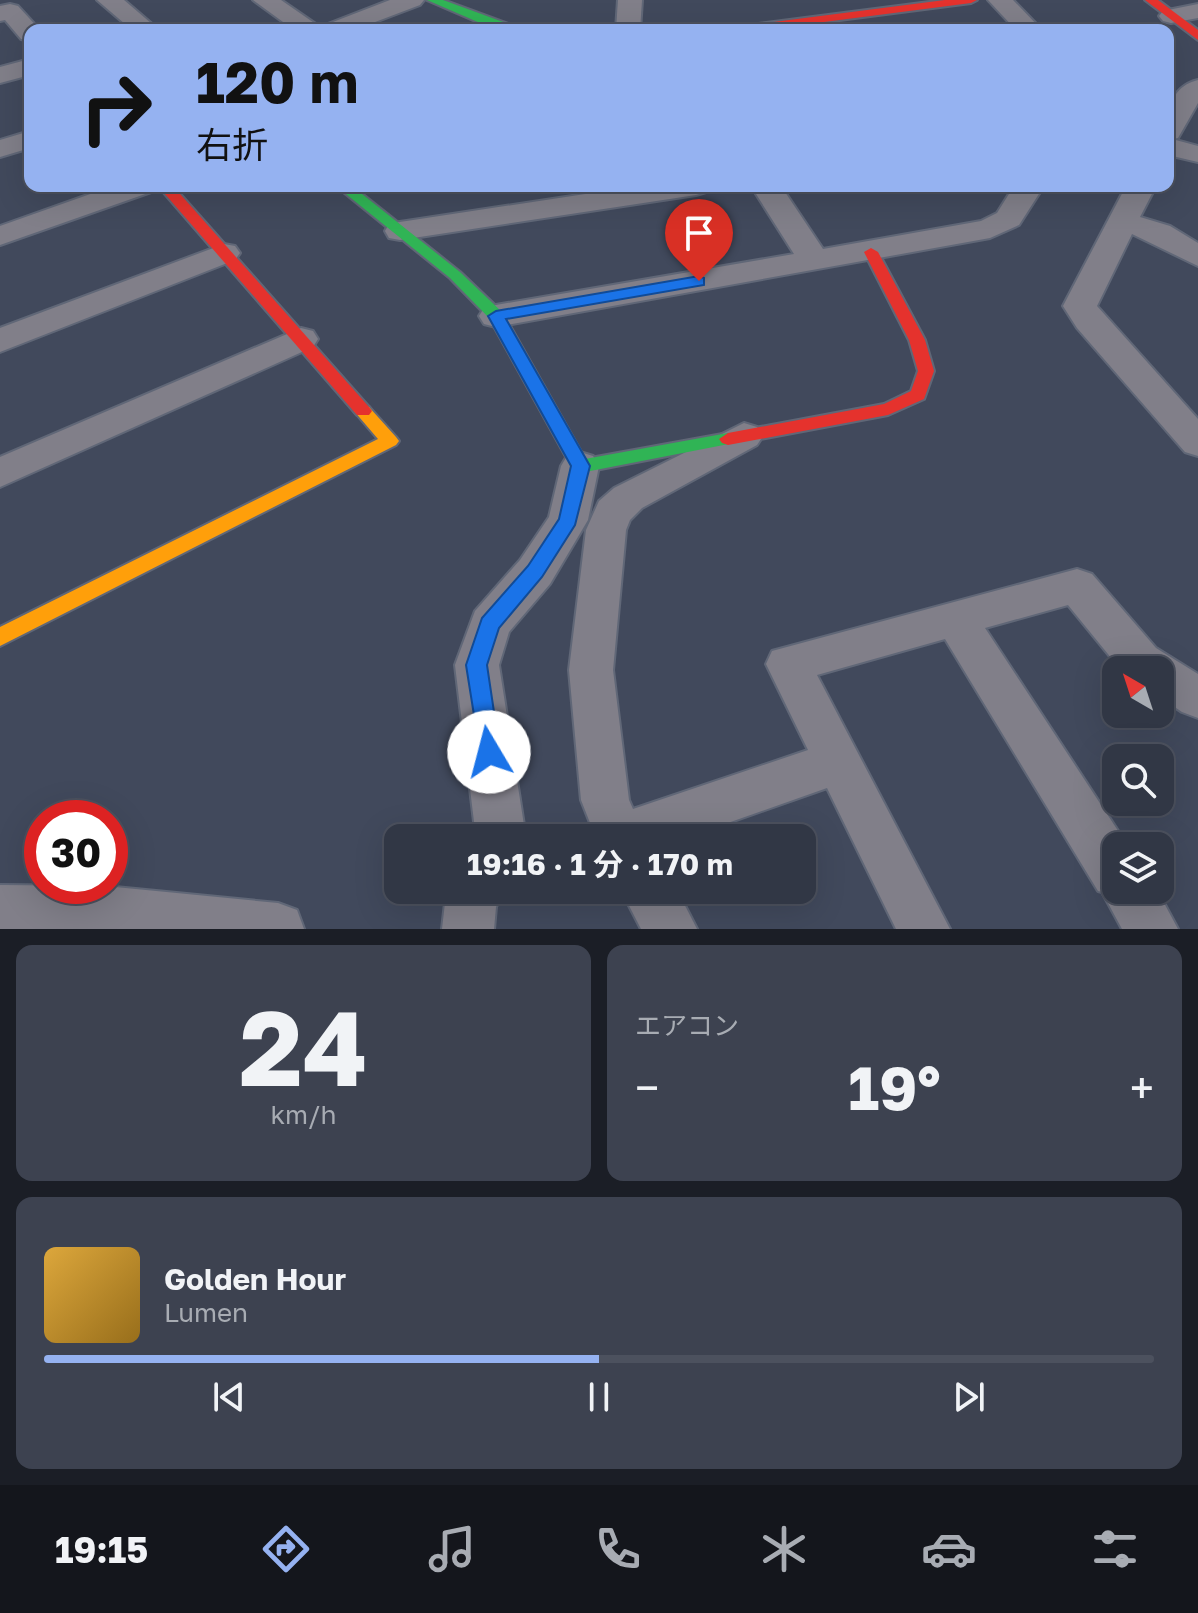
<!DOCTYPE html>
<html lang="ja">
<head>
<meta charset="utf-8">
<style>
	body { margin:0; font-family:"Golos Text","Noto Sans JP",sans-serif; background:#3d4250; color:#f1f3f6; height:100vh; display:flex; flex-direction:column; font-size:30px; white-space:nowrap }
	* { box-sizing:border-box; margin:0 }
	p { font-size:26px; color:#a8acb3 }
	.icon { flex:none; width:44px; height:44px; fill:none; stroke:currentColor; stroke-width:2; stroke-linecap:round; stroke-linejoin:round }
	.map { position:relative; height:929px; overflow:hidden }
	.sheet { display:flex; flex-direction:column; gap:16px; padding:16px; background:#1b1e26; flex:1 }
	.sheet>* { flex:none }
	.guide { position:absolute; left:24px; top:24px; width:1150px; height:168px; border-radius:16px; box-shadow:0 8px 32px #0002,0 0 0 2px #4c515e; background:#95b2f1; color:#111; overflow:hidden }
	.needle { width:52px; rotate:321deg }
	.tools { position:absolute; left:1102px; top:656px; display:grid; gap:16px }
	.tools a { display:grid; place-items:center; width:72px; height:72px; border-radius:16px; background:#313745; box-shadow:0 8px 32px #0002,0 0 0 2px #4c515e; font-size:40px }
	.speed { position:absolute; left:24px; top:800px; display:flex; gap:16px; font-size:40px; font-weight:700; text-align:center }
	.speed>* { display:grid; place-content:center; width:104px; height:104px; border-radius:50%; background:#313745; box-shadow:0 8px 32px #0002,0 0 0 2px #4c515e; line-height:1 }
	.speed .limit { border:12px solid #d22; background:#fff; color:#111 }
	.pin { position:absolute; display:grid; place-items:center; width:68px; height:68px; color:#fff; margin:-82px -34px; border-radius:50% 50% 50% 0; rotate:-45deg; box-shadow:0 0 8px #0007 }
	.pin .icon { rotate:45deg }
	.me { position:absolute; width:88px; margin:-44px; rotate:352deg; stroke-linejoin:round; filter:drop-shadow(0 0 6px #0008) }
	.turn { display:flex; align-items:center; gap:28px; height:168px; padding:0 40px; font-size:36px }
	.turn .icon { width:104px; height:104px; stroke-width:2.5 }
	.turn b { display:block; font-size:56px; line-height:68px }
	.big { font-size:60px; font-weight:700; line-height:1.1 }
	.sheet .tile { flex:1; display:flex; flex-direction:column; justify-content:center; gap:12px; min-width:0; padding:0 28px; border-radius:16px; background:#3d4250 }
	.sheet .dial { align-items:center; gap:0 }
	.dial b { font-size:104px; line-height:1 }
	.song { display:flex; align-items:center; gap:24px }
	.cover { width:96px; height:96px; border-radius:12px; background:linear-gradient(135deg,hsl(40 70% 55%),hsl(40 70% 35%)) }
	.played { height:8px; border-radius:4px; background:linear-gradient(90deg,#95b2f1 50%,#4c515e 50%) }
	.keys { display:flex; justify-content:space-around; direction:ltr }
	.heat { display:flex; justify-content:space-between; align-items:center; font-size:44px; direction:ltr }
	.sheet .tiles { flex:1; display:grid; gap:16px; grid-template-columns:1fr 1fr }
	.tile:last-child { grid-column:span 2 }
	.trip { position:absolute; left:384px; top:824px; width:432px; height:80px; border-radius:16px; background:#313745; box-shadow:0 8px 32px #0002,0 0 0 2px #4c515e; font-weight:700; line-height:80px; text-align:center }
	.tabs { display:flex; height:128px; justify-content:space-around; align-items:center; background:#14161c; color:#a8acb3 }
	.tabs .icon { width:56px; height:56px }
	.tabs .active { color:#95b2f1 }
	.tabs b { font-size:36px; color:#f1f3f6 }
	.map>svg:first-child { display:block }
	.lines { fill:none; stroke-linecap:round; stroke-linejoin:round }
	.street-casing { stroke:#606777; stroke-width:4 }
	.fast-casing { stroke:#606777; stroke-width:4 }
	.slow-casing { stroke:#606777; stroke-width:4 }
	.jam-casing { stroke:#606777; stroke-width:4 }
	.street { fill:#817f89; fill-rule:evenodd }
	.fast { fill:#30b455; fill-rule:evenodd }
	.slow { fill:#ff9f0a; fill-rule:evenodd }
	.jam { fill:#e5322d; fill-rule:evenodd }
	.route { fill:#1a73e8; stroke:#114b97; stroke-width:2 }
</style>
</head>
<body>
<div class="map">
<svg width="1198" height="929" viewBox="0 0 1198 929">
	<rect width="100%" height="100%" fill="#41495c"/>
	<g class="lines">
		<g class="street-casing">
			<g id="street">
				<polygon points="97,0 124,0 159,30 132,30"/>
				<polygon points="253,0 281,0 320,27 390,0 424,0 420,5 354,30 294,30"/>
				<polygon points="618,0 642,0 640,30 616,30"/>
				<polygon points="988,0 1013,0 1042,30 1016,30"/>
				<polygon points="10,4 18,6 40,30 30,30 30,41 21,39 5,20 0,21 0,6"/>
				<polygon points="1198,4 1198,18 1171,23 1163,21 1159,16 1163,11"/>
				<polygon points="30,59 30,75 0,83 0,67"/>
				<path d="M1198,80V103L1178,138L1172,139L1198,146V162L1168,155C1168,126 1162,89 1198,80Z"/>
				<polygon points="30,131 30,148 0,157 0,140"/>
				<polygon points="113,186 156,186 151,192 0,245 0,226"/>
				<polygon points="638,186 711,186 706,192 696,195 400,240 389,238 385,231 389,224 400,222"/>
				<polygon points="751,186 781,186 823,249 981,221 997,213 1014,186 1044,186 1019,225 990,238 496,327 484,324 479,316 484,308 496,305 794,254"/>
				<polygon points="1126,186 1156,186 1140,217 1170,226 1198,243 1198,266 1132,234 1097,306 1198,419 1198,456 1185,452 1077,328 1063,306"/>
				<polygon points="224,244 235,246 240,253 235,260 0,352 0,328"/>
				<polygon points="301,328 313,331 318,339 313,347 0,487 0,457"/>
				<polygon points="744,423 757,427 763,436 757,445 642,508 630,520 626,530 613,670 629,800 633,809 808,750 766,664 772,651 1077,569 1092,574 1156,648 1198,674 1198,718 1182,712 1160,697 1160,670 1121,670 1068,605 985,628 1128,846 1116,846 1116,890 1157,890 1178,929 1122,929 1102,892 1098,891 945,639 817,675 950,929 896,929 827,788 685,838 596,838 581,800 569,670 586,530 599,501 614,488"/>
				<polygon points="580,452 593,456 599,466 588,520 550,584 509,632 499,665 526,838 476,838 455,665 475,611 520,560 549,517 561,466 567,456"/>
				<polygon points="0,885 105,886 278,903 297,910 304,929 0,929"/>
				<polygon points="451,890 504,890 496,907 494,929 442,929 445,903"/>
				<polygon points="621,890 677,890 697,929 641,929"/>
			</g>
		</g>
		<g class="fast-casing">
			<g id="fast">
				<polygon points="427,0 443,0 525,30 487,26"/>
				<polygon points="336,186 352,186 460,272 502,312 585,459 728,433 737,439 734,443 580,473 574,471 490,319 450,278"/>
			</g>
		</g>
		<g class="slow-casing">
			<polygon id="slow" points="363,405 369,407 396,437 399,441 396,445 0,646 0,627 378,439 354,411"/>
		</g>
		<g class="jam-casing">
			<g id="jam">
				<polygon points="945,0 977,0 971,3 762,30 729,30 735,27"/>
				<polygon points="1145,0 1158,0 1198,30 1198,40"/>
				<polygon points="158,186 173,186 369,407 372,411 369,415 357,415"/>
				<polygon points="871,248 878,252 925,340 934,371 924,399 888,415 728,445 722,443 719,439 728,433 884,404 911,391 918,371 909,340 864,252"/>
			</g>
		</g>
		<use href="#street" class="street"/>
		<use href="#fast" class="fast"/>
		<use href="#slow" class="slow"/>
		<use href="#jam" class="jam"/>
	</g>
	<polygon class="route" points="699,276 704,278 704,285 506,319 590,466 575,525 542,577 499,628 487,665 500,752 497,759 489,762 481,759 466,665 482,618 528,566 559,519 571,466 488,316 496,311"/>
</svg>
<div class="tools">
<a><svg class="needle" viewBox="-14 -14 28 28"><path d="M0-13l5 13h-10z" fill="#e53935"/><path d="M0 13l5-13h-10z" fill="#a8acb3"/></svg></a>
<a><svg class="icon" aria-label="search" viewBox="0 0 24 24"><circle cx="10" cy="10" r="6"/><path d="M15 15l6 6"/></svg></a>
<a><svg class="icon" aria-label="layers" viewBox="0 0 24 24"><path d="M12 4l9 5-9 5-9-5zM3 14l9 5 9-5"/></svg></a>
</div>
<div class="speed"><div class="limit">30</div></div>
<div class="pin" style="left:699px;top:281px;background:#d93025"><svg class="icon" aria-label="arrive" viewBox="0 0 24 24"><path d="M6 21V4h12l-3 4 3 4H6"/></svg></div>
<svg class="me" style="left:489px;top:752px" viewBox="-20 -20 40 40"><circle r="19" fill="#fff"/><path d="M0-13L10 11 0 6-10 11z" fill="#1a73e8"/></svg>
<div class="trip">19:16 · 1 分 · 170 m</div>
<div class="guide">
<div class="turn"><svg class="icon" aria-label="right" viewBox="0 0 24 24"><path d="M7 20v-9h11M14 6l5 5-5 5"/></svg><div><b>120 m</b>右折</div></div>
</div>
</div>
<section class="sheet">
<div class="tiles">
<div class="tile dial"><b>24</b><p>km/h</p></div>
<div class="tile"><p>エアコン</p>
<div class="heat"><a>−</a><b class="big">19°</b><a>+</a></div>
</div>
<div class="tile">
<div class="song"><i class="cover"></i><div><b>Golden Hour</b><p>Lumen</p></div></div>
<div class="played"></div>
<div class="keys"><svg class="icon" aria-label="previous" viewBox="0 0 24 24"><path d="M18 5L8 12l10 7zM5 5v14"/></svg><svg class="icon" aria-label="pause" viewBox="0 0 24 24"><path d="M8 5v14M16 5v14"/></svg><svg class="icon" aria-label="next" viewBox="0 0 24 24"><path d="M6 5l10 7-10 7zM19 5v14"/></svg></div>
</div>
</div>
</section>
<nav class="tabs">
<b>19:15</b>
<svg class="icon active" aria-label="directions" viewBox="0 0 24 24"><path d="M12 3l9 9-9 9-9-9zM9 14v-3h6M13 9l2 2-2 2"/></svg>
<svg class="icon" aria-label="music" viewBox="0 0 24 24"><path d="M9 18V5l10-2v13"/><circle cx="6" cy="18" r="3"/><circle cx="16" cy="16" r="3"/></svg>
<svg class="icon" aria-label="phone" viewBox="0 0 24 24"><path d="M5 4h4l2 5-3 2q2 4 5 5l2-3 5 2v4C11 20 4 13 5 4z"/></svg>
<svg class="icon" aria-label="climate" viewBox="0 0 24 24"><path d="M12 3v18M4 7l16 10M4 17L20 7"/></svg>
<svg class="icon" aria-label="car" viewBox="0 0 24 24"><path d="M5 17H2v-5l4-1 3-4h7l3 4 3 1v5h-3M9 17h6M6 11h13"/><circle cx="7" cy="17" r="2"/><circle cx="17" cy="17" r="2"/></svg>
<svg class="icon" aria-label="filters" viewBox="0 0 24 24"><path d="M4 7h16M4 17h16"/><circle cx="9" cy="7" r="2"/><circle cx="15" cy="17" r="2"/></svg>
</nav>
</body>
</html>
